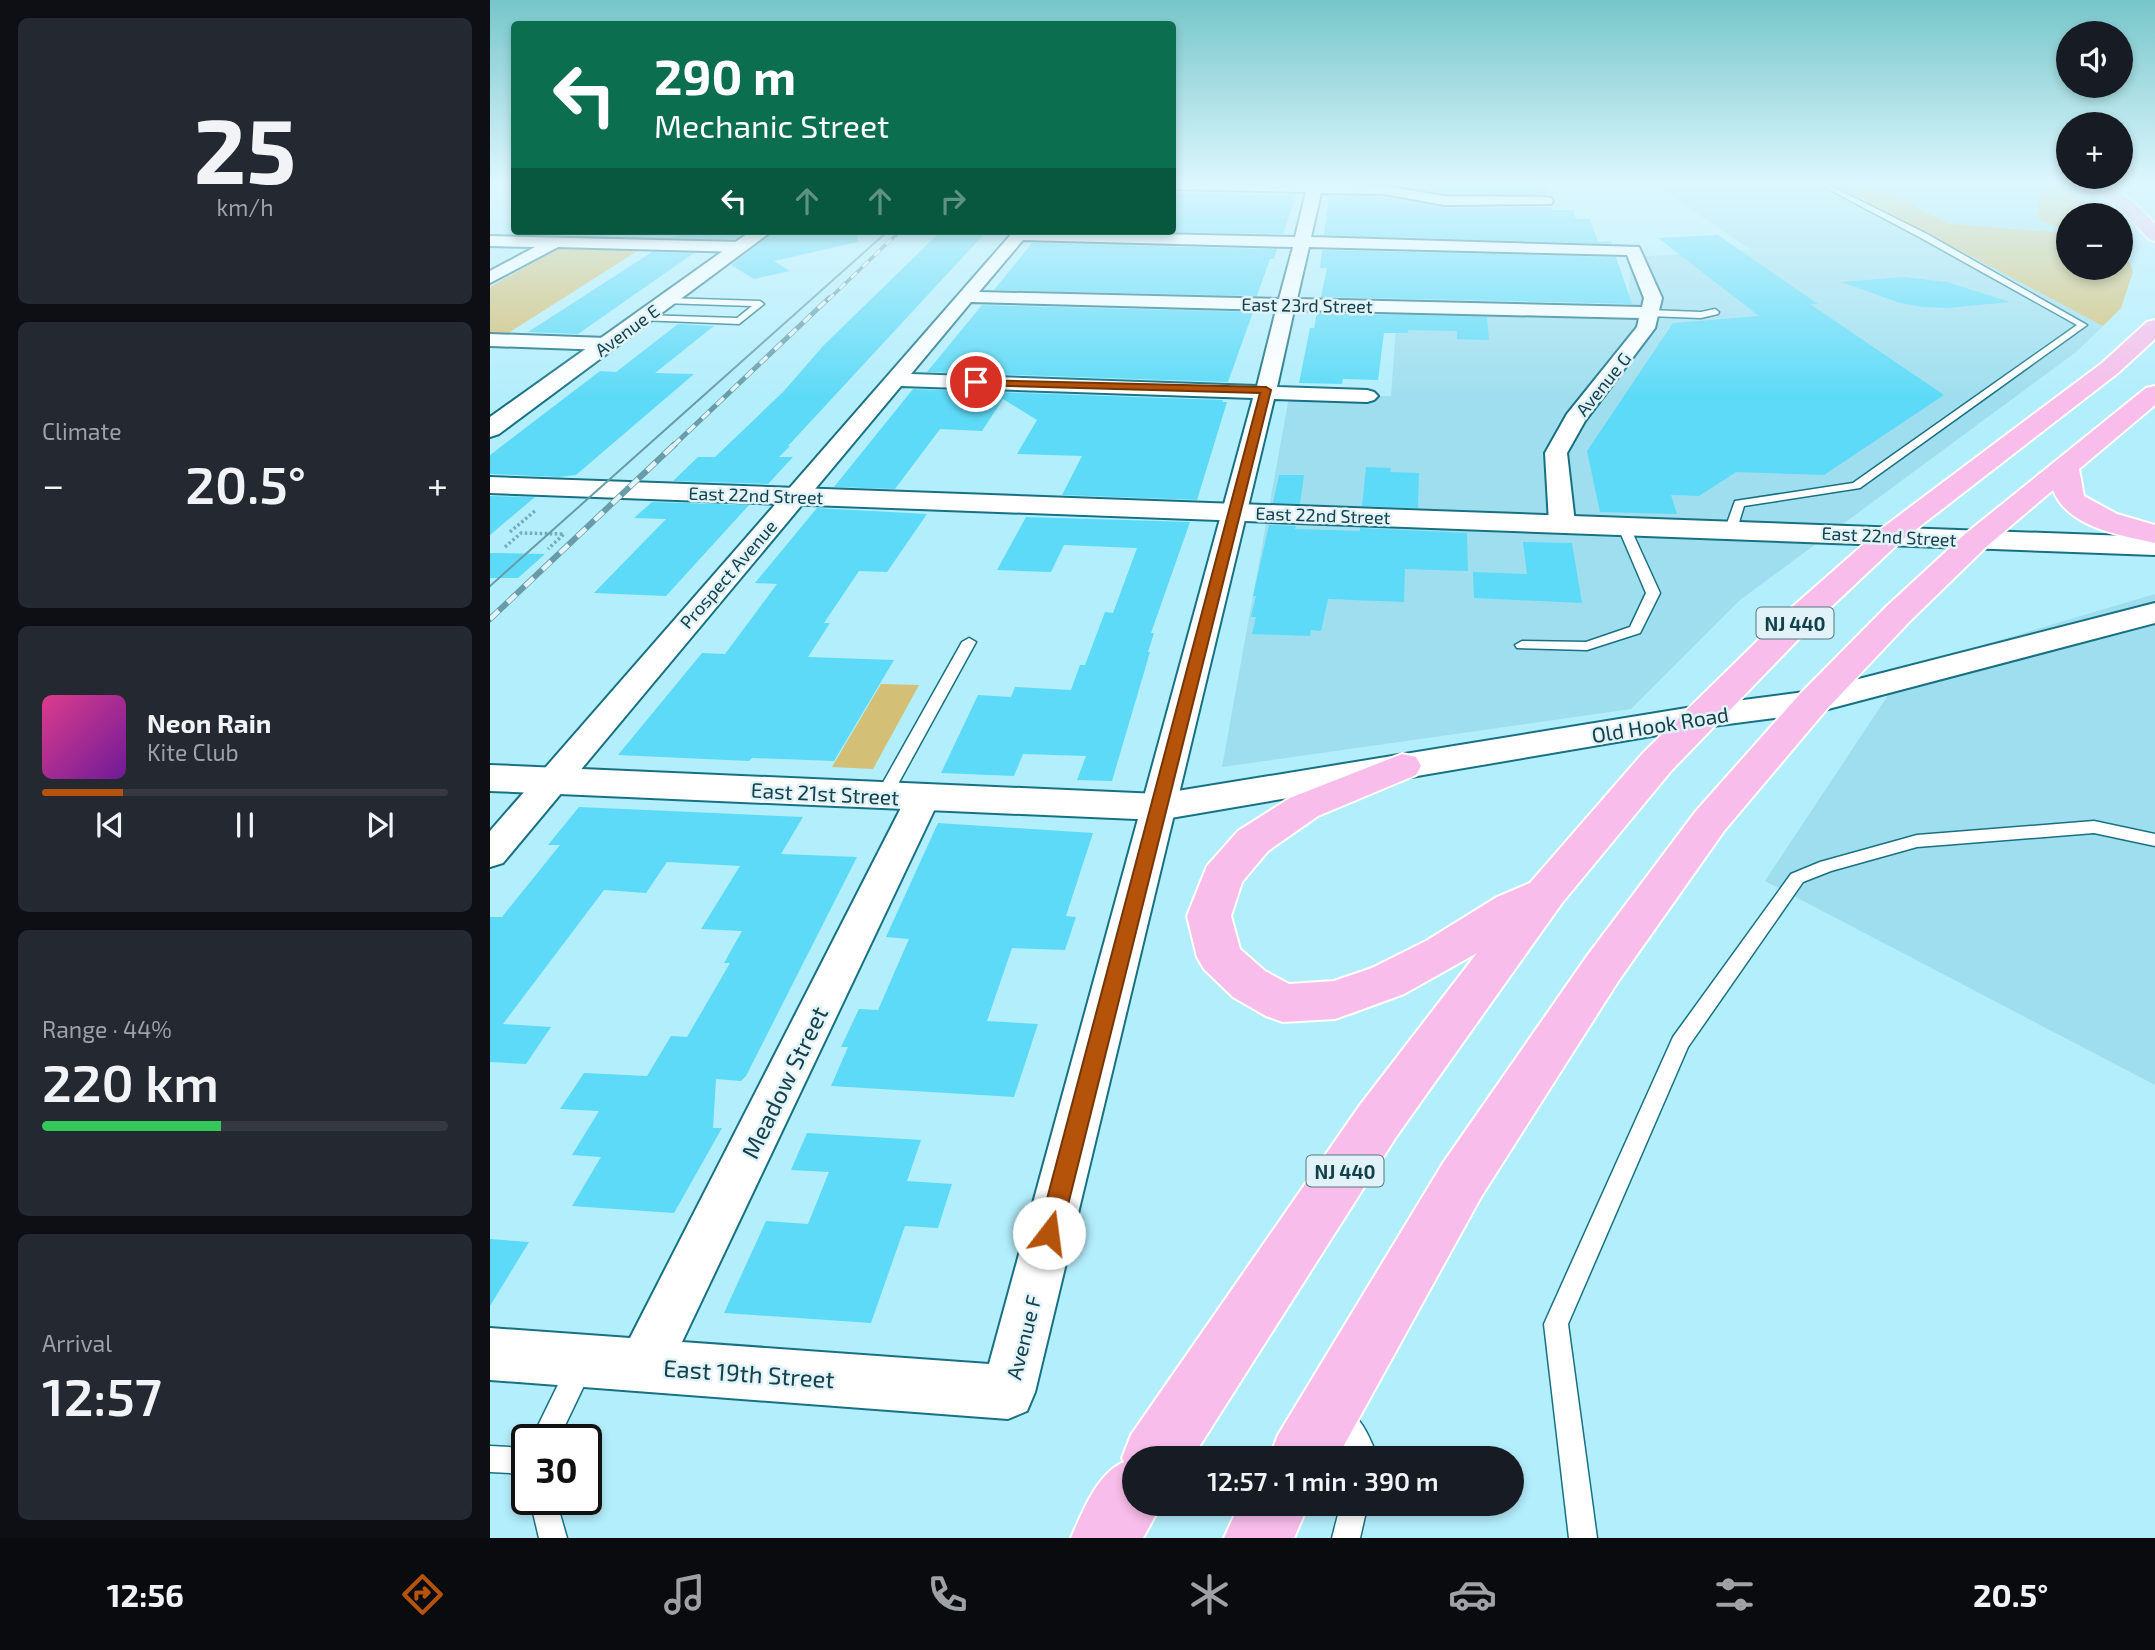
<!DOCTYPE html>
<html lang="en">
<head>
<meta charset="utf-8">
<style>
	body { margin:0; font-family:"Exo 2",sans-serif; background:#242831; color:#f1f3f6; height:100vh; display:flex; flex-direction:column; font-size:26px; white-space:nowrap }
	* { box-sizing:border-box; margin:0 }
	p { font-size:23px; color:#9ea1a6 }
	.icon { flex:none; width:38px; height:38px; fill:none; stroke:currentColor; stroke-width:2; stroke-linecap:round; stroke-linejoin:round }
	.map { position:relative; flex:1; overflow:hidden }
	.sheet { display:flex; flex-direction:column; gap:18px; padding:18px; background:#0d0f14; width:490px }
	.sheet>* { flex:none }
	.hud { position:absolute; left:21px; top:21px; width:665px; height:214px; border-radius:7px; box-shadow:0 4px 10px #0003; background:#0b6e4f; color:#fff; overflow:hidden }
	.tools { position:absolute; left:1566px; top:21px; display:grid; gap:14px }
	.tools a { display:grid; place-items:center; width:77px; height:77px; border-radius:50%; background:#171b24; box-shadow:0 4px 10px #0003; font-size:35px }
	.speed { position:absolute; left:21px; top:1424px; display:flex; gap:14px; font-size:35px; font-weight:700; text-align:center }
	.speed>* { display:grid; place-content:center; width:91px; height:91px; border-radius:50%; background:#171b24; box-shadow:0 4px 10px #0003; line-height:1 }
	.speed .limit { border:4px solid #111; border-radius:10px; background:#fff; color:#111 }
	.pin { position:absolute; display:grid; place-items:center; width:60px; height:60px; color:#fff; margin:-30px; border:4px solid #fff; border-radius:50%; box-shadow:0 2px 7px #0007 }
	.me { position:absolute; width:77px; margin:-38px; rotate:15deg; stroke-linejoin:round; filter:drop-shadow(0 0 5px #0008) }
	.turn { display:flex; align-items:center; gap:24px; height:147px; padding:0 28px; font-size:32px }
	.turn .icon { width:91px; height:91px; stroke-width:2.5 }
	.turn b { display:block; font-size:49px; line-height:60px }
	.lanes { display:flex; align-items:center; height:66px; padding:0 28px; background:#0003; justify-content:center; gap:35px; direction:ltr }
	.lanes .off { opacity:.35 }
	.big { font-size:52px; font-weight:600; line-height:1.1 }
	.sheet .widget { flex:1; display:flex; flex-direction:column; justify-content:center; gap:10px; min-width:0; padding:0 24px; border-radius:10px; background:#242831 }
	.sheet .dial { align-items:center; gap:0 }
	.dial b { font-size:91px; line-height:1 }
	.song { display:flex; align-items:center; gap:21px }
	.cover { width:84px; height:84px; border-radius:10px; background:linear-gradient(135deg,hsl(330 70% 55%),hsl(280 70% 35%)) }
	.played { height:7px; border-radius:4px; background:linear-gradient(90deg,#b45309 20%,#363941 20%) }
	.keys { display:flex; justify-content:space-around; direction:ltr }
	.heat { display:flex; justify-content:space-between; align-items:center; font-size:38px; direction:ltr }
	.charge { height:10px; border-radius:5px; background:linear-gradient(90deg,#34c759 44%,#363941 0) }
	.trip { position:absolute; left:632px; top:1446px; width:402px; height:70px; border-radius:35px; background:#171b24; box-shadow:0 4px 10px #0003; font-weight:600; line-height:70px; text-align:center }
	.tabs { display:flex; height:112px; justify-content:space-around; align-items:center; background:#090b0e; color:#9ea1a6 }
	.tabs .icon { width:49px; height:49px }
	.tabs .selected { color:#b45309 }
	.tabs b { font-size:32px; color:#f1f3f6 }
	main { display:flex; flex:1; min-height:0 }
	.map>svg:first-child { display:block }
	.built { fill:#9fdeee }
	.green { fill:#d3bf75 }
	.building { fill:#5ddaf7 }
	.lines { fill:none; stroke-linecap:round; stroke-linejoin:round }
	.lane-casing { stroke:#187183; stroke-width:3 }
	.street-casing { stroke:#187183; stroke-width:4 }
	.secondary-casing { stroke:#187183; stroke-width:4 }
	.highway-casing { stroke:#fff; stroke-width:4 }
	.path { stroke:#76acb8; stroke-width:3.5; stroke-dasharray:2.5 2.5; stroke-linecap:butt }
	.lane { fill:#fff; fill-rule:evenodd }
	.street { fill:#fff; fill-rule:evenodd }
	.secondary { fill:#fff; fill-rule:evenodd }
	.highway { fill:#f8bdea; fill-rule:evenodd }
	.tram { stroke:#679ca8; stroke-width:2 }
	.rail-far2-casing { stroke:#679ca8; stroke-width:3.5 }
	.rail-far1-casing { stroke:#679ca8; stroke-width:5 }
	.rail-casing { stroke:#679ca8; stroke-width:6 }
	.rail-far2 { stroke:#e1f3f8; stroke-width:2.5; stroke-dasharray:8; stroke-linecap:butt }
	.rail-far1 { stroke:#e1f3f8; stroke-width:3.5; stroke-dasharray:10; stroke-linecap:butt }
	.rail { stroke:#e1f3f8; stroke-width:4.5; stroke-dasharray:12; stroke-linecap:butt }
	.route { fill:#b45309; stroke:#753606; stroke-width:2 }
	.labels { text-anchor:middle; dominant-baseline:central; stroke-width:5; stroke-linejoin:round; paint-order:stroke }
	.far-street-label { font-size:18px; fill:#14424c; stroke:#e1f3f8 }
	.shield { fill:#e1f3f8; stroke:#527780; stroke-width:2 }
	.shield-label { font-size:19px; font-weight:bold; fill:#14424c }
	.street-label { font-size:21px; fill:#14424c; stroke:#e1f3f8 }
	.near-street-label { font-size:24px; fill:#14424c; stroke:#e1f3f8 }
</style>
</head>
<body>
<main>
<section class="sheet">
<div class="widget dial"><b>25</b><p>km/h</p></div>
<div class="widget"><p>Climate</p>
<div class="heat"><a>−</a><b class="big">20.5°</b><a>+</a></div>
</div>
<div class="widget">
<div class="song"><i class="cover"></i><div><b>Neon Rain</b><p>Kite Club</p></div></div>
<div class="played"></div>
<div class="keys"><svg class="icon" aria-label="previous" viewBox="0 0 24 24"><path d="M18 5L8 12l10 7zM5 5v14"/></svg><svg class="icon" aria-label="pause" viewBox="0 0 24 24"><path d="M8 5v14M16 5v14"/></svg><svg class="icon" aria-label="next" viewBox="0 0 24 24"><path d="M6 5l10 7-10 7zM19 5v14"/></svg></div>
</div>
<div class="widget"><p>Range · 44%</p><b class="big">220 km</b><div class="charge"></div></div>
<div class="widget"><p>Arrival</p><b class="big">12:57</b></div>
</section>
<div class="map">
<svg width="1665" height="1538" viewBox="0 0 1665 1538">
	<rect width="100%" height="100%" fill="#b3eefc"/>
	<g class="built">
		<polygon points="1162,183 1342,183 1613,326 1586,352 1250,600 1141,709 732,767 799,397 901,396 907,311 1138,315 1141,257 1261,250"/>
		<polygon points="1377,183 1550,183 1548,219 1578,233 1460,224"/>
		<polygon points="24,230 24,231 250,231 235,241 13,236"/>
		<polygon points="1665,594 1665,1085 1275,881 1416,668"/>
	</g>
	<g class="green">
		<polygon points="1342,183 1377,183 1460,224 1578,233 1578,268 1631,268 1631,240 1643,272 1631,308 1613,326"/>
		<polygon points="1550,183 1571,183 1612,215 1578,215 1578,232 1548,219"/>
		<polygon points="72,246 152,248 9,339 0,338 0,287"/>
		<polygon points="391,684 429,685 383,769 342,767"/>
	</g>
	<g class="building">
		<polygon points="1021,185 1055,185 1057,195 954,193 922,188 1022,188"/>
		<polygon points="682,193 734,193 806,195 793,234 671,232 682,231"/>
		<polygon points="839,196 894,197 954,208 1061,207 1062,210 1083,210 1086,219 1100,219 1108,242 1121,241 1122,244 834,235"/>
		<polygon points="187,231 256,231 245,239 184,238 191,233"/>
		<polygon points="285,231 366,231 368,242 284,261 300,271 264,279 241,265"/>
		<polygon points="451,231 497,231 298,446 300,446 289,457 303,457 278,484 183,481 208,457 225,457 294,391 333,346"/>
		<polygon points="1228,235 1328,304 1320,304 1454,395 1334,475 1246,472 1209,496 1181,495 1187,514 1110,512 1097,451 1183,323 1269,316 1168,238"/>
		<polygon points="542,243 787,249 784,259 780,259 767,296 504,290"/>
		<polygon points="832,250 1126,257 1142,304 831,297 837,268 830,268"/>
		<polygon points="162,252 204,253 88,334 38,332"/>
		<polygon points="1414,277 1457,282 1520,302 1457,308 1433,307 1410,303 1351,282"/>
		<polygon points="492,305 763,312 738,382 437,372"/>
		<polygon points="827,313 997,317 999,340 967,339 967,331 918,330 918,333 894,333 888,380 853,379 852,384 809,383 820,328 824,328"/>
		<polygon points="188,324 224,326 165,373 204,374 86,475 69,477 0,474 0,455 110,371 126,372"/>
		<polygon points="423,389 733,400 732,402 737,402 707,500 572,495 592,456 527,454 547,420 513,399 492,431 450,429 405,489 344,487"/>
		<polygon points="876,467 901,468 900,472 929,473 928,508 872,506"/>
		<polygon points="789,475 814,475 810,504 783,503"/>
		<polygon points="0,496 45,497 0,535"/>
		<polygon points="162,502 259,505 176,596 104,593 176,519 144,518"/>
		<polygon points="327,508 437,514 397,572 369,571 334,623 340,623 318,657 404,660 344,761 262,758 259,761 128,755 212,653 235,654 287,584 265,583"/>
		<polygon points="536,517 700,522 661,633 664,633 658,652 660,652 622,781 587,780 596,756 533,754 524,776 451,773 488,695 521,697 525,687 581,690 590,665 595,665 615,612 623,613 647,548 574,545 561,572 507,570"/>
		<polygon points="779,525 806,526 805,529 870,531 870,528 977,533 978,571 915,569 914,602 838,599 831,631 821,630 820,636 762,634 766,617 761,617 766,596 763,596"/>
		<polygon points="1033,542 1082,543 1092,603 984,598 983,572 1037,574"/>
		<polygon points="0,553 55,554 28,578 0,578"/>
		<polygon points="89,807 313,817 291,854 367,857 256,1076 251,1081 226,1079 223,1128 232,1128 184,1213 82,1206 111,1157 82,1155 109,1111 70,1109 94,1073 157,1076 181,1036 197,1037 240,963 234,963 252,931 211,929 250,866 177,862 156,893 114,890 13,1024 61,1027 36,1064 0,1062 0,917 12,917 70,845 58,845"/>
		<polygon points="448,823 603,833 576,916 586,917 575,950 522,948 497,1021 548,1024 524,1097 341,1086 358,1047 351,1047 369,1009 388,1010 419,939 396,937"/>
		<polygon points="317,1133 431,1140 417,1181 462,1184 448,1228 415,1226 381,1323 234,1313 276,1221 318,1224 339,1172 301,1170"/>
		<polygon points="0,1239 39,1242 0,1306"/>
	</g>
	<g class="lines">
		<g class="lane-casing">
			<g id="lane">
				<polygon points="1327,183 1335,183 1437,234 1597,325 1370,488 1254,506 1247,529 1241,533 1237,532 1235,529 1245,501 1363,483 1587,325 1431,238"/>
				<polygon points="176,298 270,301 274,304 249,324 150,320 149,318 153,315 247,318 262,306 173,303 173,299"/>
				<polygon points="1225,309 1229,312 1228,314 1211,318 1158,316 1154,313 1158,310 1211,312"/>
				<polygon points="1133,521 1139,525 1170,593 1150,633 1097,650 1027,648 1025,645 1032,641 1096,642 1140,627 1156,593 1127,525"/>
				<polygon points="479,638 486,642 402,795 400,799 388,799 386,795 472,642"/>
				<polygon points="1604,821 1665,834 1665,846 1604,833 1427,847 1341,871 1313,882 1198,1047 1078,1324 1107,1538 1079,1538 1054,1324 1183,1037 1301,874 1330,862 1427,835"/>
				<polygon points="89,1356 98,1360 102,1369 68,1440 41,1440 80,1360"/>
				<path d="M848,1404C871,1414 879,1436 888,1458H861L854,1441L839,1426L835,1417L839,1408Z"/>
				<polygon points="0,1446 37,1448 37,1474 0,1472"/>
				<polygon points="40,1500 66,1500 77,1538 49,1538"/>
				<polygon points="851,1503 878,1503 870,1538 842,1538"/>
			</g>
		</g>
		<g class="street-casing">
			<g id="street">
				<path d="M682,183H833L894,186L954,196L1056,197L1061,198L1063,201L1061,204L954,205L894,194L831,193L821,237L1149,247L1172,298L1165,328L1095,421L1077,453L1085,523L1081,528L1072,531L1063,528L1059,523L1055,453L1077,414L1147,327L1149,318L804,310L787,387L877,390L884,392L888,396L884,400L877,402L784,399L545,1392L537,1411L518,1419L0,1380V1328L140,1338L416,798L421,790L433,787L445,790L450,798L192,1342L499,1364L763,398L411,386L13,863L0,867V831L524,231L805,237L816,192L682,189ZM533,240L803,247L789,299L489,292ZM819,247L1137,255L1154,298L1152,307L807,299ZM481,302L786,310L767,386L421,374Z"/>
				<polygon points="0,236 252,242 260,247 252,252 68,247 0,283 0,271 45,247 0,246"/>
				<polygon points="0,334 117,338 127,344 117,350 0,346"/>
			</g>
		</g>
		<g class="secondary-casing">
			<g id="secondary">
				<polygon points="261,231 282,231 9,434 0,437 0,417"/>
				<polygon points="0,477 1665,537 1665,555 0,493"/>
				<polygon points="1665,603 1665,623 1323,713 1215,727 669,820 0,791 0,765 669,794 1215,705 1322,691"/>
			</g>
		</g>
		<g class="highway-casing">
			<g id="highway">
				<path d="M1594,183C1626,183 1644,202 1665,224V241L1659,239L1633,211Z"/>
				<path d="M1665,320V339L1628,373L1411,541L1324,623L1181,771L1072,903L906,1137L702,1458H644V1503H672L653,1538H581C592,1513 607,1473 634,1462L632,1458L641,1435L870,1105L987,953L914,994L862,1013L845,1019L793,1022L776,1016L743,997L714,969L707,957L697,916L717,866L748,831L800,798L912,754L926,757L931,766L926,775L828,816L778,851L752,882L741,916L750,949L775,971L799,984L844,981L882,968L936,941L1007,897L1040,883L1153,753L1300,609L1391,529L1612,363L1657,322Z"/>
				<path d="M1665,386V405L1589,469L1594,496L1627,514L1665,525V543C1630,535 1578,528 1563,490L1496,547L1421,620L1336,710L1234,831L1129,980L991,1197L847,1458H779L788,1435L953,1163L1097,956L1206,811L1310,694L1397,606L1474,535L1656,388Z"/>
				<polygon points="750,1503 819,1503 804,1538 734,1538"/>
			</g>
		</g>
		<g class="path">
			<polyline points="20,532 46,510"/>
			<polyline points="15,547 31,533 74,534 58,549"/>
		</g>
		<use href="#lane" class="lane"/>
		<use href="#street" class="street"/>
		<use href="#secondary" class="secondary"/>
		<use href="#highway" class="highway"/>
		<polyline class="tram" points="0,586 398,231"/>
		<g class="rail-far2-casing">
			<polyline id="rail-far2" points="338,300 410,231"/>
		</g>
		<g class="rail-far1-casing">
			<polyline id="rail-far1" points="183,446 339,298"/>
		</g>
		<g class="rail-casing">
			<polyline id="rail" points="0,619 185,444"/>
		</g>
		<use href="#rail-far2" class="rail-far2"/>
		<use href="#rail-far1" class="rail-far1"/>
		<use href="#rail" class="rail"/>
	</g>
	<linearGradient id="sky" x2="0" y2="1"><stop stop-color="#77c6ca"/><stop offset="0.46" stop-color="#ddf7fe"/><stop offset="1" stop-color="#ddf7fe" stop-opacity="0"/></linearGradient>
	<rect width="1665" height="398" fill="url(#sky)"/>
	<polygon class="route" points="482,380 776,387 781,390 571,1233 568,1241 559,1244 551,1241 548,1233 770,393 486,385 482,384"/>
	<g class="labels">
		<g class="far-street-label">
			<text transform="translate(817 305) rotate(1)">East 23rd Street</text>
			<text transform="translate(137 330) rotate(-36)">Avenue E</text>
			<text transform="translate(1113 384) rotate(-51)">Avenue G</text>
			<text transform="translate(266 495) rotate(2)">East 22nd Street</text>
			<text transform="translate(833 515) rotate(2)">East 22nd Street</text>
			<text transform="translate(1399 536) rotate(3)">East 22nd Street</text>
			<text transform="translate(238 574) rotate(-49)">Prospect Avenue</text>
		</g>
		<g class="shield">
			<rect x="1266.5" y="607.5" width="77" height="31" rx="5"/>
			<rect x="816.5" y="1155.5" width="77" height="31" rx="5"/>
		</g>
		<g class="shield-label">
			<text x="1305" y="623">NJ 440</text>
			<text x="855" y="1171">NJ 440</text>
		</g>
		<g class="street-label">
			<text transform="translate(1170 724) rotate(-9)">Old Hook Road</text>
			<text transform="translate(335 793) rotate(3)">East 21st Street</text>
			<text transform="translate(533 1337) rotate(-76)">Avenue F</text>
		</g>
		<g class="near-street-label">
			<text transform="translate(294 1082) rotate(-64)">Meadow Street</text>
			<text transform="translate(259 1373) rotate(4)">East 19th Street</text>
		</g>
	</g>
</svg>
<div class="tools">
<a><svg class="icon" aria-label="sound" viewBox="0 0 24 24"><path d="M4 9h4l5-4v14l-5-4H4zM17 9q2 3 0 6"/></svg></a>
<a>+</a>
<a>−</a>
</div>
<div class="speed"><div class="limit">30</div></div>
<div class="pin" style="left:486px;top:382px;background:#d93025"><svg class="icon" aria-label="arrive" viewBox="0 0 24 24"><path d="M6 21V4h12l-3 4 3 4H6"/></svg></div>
<svg class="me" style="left:559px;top:1233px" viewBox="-20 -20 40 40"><circle r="19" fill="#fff"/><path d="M0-13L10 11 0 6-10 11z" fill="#b45309"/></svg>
<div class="trip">12:57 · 1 min · 390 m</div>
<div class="hud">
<div class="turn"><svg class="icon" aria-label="left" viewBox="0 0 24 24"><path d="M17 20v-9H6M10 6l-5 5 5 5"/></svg><div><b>290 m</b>Mechanic Street</div></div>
<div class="lanes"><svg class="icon" aria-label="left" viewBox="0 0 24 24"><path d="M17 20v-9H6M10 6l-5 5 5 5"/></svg><svg class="icon off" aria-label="ahead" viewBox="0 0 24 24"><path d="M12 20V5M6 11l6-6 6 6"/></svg><svg class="icon off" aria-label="ahead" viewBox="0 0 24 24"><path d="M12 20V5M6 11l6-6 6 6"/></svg><svg class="icon off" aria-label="right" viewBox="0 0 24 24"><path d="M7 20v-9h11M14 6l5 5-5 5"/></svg></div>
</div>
</div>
</main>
<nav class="tabs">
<b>12:56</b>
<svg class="icon selected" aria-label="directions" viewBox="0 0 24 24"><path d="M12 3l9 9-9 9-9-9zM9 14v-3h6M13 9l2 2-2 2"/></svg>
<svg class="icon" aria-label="music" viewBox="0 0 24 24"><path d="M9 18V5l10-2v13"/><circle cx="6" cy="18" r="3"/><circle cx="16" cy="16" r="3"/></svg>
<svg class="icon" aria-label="phone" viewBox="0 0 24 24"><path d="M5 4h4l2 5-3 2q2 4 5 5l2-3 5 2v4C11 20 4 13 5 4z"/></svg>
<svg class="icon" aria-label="climate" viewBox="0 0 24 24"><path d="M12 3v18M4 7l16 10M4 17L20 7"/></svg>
<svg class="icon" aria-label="car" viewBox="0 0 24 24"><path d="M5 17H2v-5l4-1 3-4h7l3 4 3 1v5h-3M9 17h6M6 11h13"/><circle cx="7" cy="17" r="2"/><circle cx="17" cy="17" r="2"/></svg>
<svg class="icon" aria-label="filters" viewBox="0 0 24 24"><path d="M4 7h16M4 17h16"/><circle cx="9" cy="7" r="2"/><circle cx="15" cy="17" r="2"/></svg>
<b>20.5°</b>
</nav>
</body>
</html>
